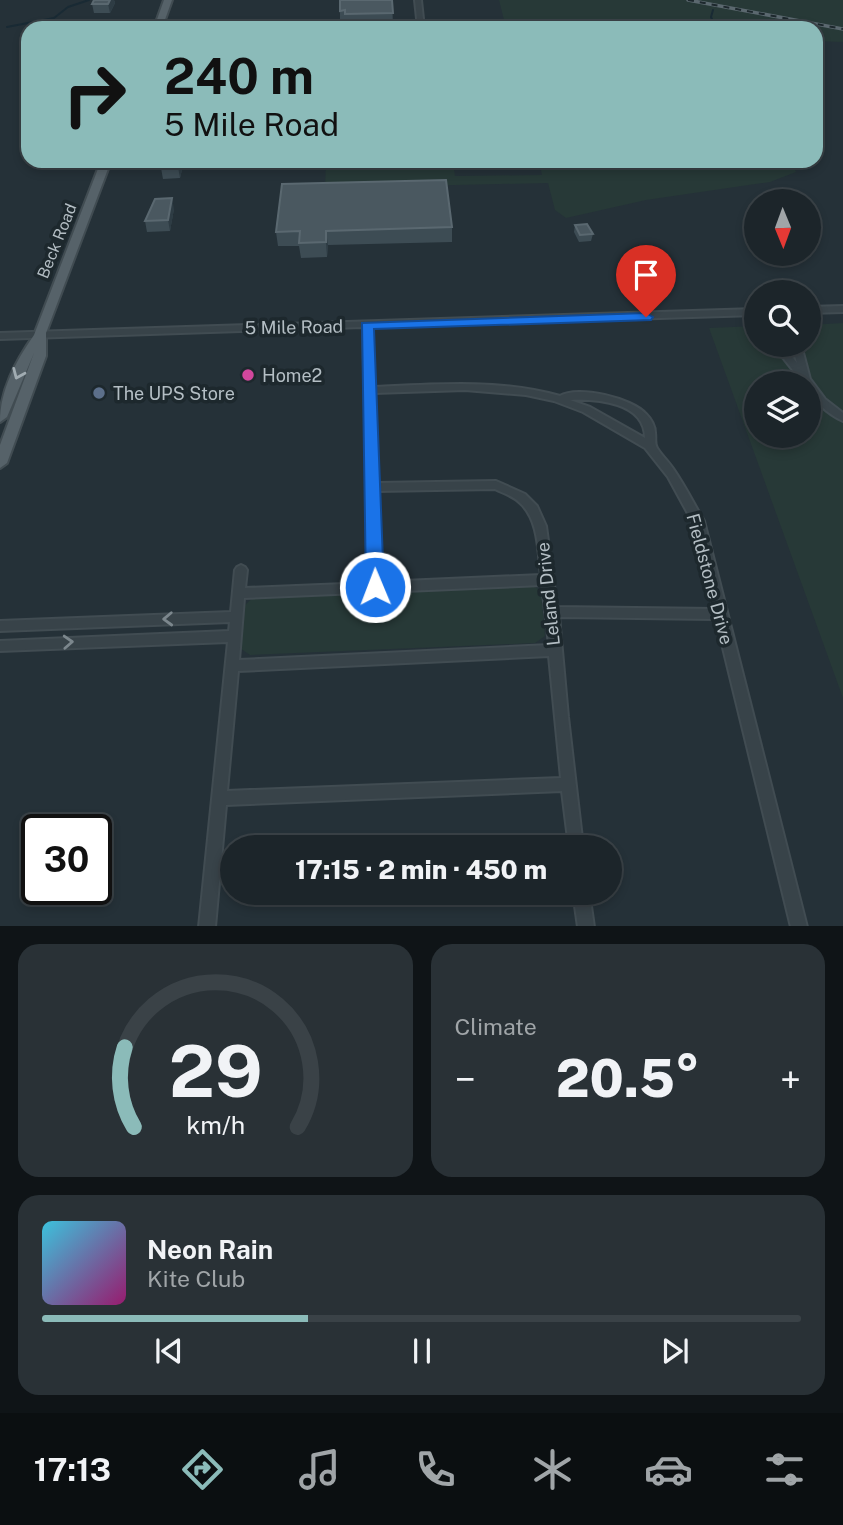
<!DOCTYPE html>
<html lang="en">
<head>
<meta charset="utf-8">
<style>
	body { margin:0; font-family:"Public Sans",sans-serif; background:#293136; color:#f1f3f6; height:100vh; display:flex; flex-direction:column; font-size:26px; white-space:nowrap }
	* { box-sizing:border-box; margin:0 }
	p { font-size:23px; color:#a0a5a8 }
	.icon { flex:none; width:38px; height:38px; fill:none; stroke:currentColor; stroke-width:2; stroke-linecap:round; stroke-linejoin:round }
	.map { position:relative; height:926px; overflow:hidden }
	.side { display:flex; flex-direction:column; gap:18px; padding:18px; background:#0f1417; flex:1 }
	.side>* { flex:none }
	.top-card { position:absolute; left:21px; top:21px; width:802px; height:147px; border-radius:21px; box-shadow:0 4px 10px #0003,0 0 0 2px #3a4247; background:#8bbbb9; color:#111; overflow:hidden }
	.needle { width:46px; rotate:179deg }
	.buttons { position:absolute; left:744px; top:189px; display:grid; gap:14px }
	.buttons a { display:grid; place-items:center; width:77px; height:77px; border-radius:50%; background:#1c252a; box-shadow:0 4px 10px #0003,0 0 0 2px #3a4247; font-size:35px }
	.speed { position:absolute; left:21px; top:814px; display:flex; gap:14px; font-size:35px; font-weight:700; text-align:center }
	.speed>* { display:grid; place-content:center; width:91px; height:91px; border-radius:50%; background:#1c252a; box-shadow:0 4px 10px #0003,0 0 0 2px #3a4247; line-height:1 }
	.speed .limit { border:4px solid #111; border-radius:10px; background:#fff; color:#111 }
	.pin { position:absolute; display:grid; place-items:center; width:60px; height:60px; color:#fff; margin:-72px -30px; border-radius:50% 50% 50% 0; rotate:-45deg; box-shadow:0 0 7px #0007 }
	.pin .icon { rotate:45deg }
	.me { position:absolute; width:77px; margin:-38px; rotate:359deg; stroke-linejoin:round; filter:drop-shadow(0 0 5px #0008) }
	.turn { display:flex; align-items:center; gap:24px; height:147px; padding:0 28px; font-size:32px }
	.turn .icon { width:91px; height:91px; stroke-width:2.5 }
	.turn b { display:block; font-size:49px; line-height:60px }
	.big { font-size:52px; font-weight:800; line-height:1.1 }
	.side .card { flex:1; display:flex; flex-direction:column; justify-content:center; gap:10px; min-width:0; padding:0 24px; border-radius:21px; background:#293136 }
	.side .dial { align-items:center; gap:0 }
	.dial svg { height:182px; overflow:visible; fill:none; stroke:#3a4247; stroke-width:7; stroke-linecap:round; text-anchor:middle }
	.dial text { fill:#f1f3f6; stroke:none }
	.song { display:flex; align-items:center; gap:21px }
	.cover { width:84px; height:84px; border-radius:10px; background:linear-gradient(135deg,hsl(190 70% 55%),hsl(320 70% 35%)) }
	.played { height:7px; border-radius:4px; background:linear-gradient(90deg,#8bbbb9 35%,#3a4247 35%) }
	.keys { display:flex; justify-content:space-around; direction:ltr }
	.heat { display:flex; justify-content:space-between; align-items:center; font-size:38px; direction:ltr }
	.side .tiles { flex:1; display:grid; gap:18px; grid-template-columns:1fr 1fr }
	.card:last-child { grid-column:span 2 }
	.trip { position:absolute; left:220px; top:835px; width:402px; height:70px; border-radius:35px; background:#1c252a; box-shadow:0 4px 10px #0003,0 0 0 2px #3a4247; font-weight:800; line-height:70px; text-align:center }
	.menu { display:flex; height:112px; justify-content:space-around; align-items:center; background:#0b0f11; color:#a0a5a8 }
	.menu .icon { width:49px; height:49px }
	.menu .selected { color:#8bbbb9 }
	.menu b { font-size:32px; color:#f1f3f6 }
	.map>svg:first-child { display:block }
	.green { fill:#273937; fill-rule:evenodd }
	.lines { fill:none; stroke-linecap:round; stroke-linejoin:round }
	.stream { stroke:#192a34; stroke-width:2 }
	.minor-casing { stroke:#414c52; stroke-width:4 }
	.major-casing { stroke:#414c52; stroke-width:4 }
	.minor { fill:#384349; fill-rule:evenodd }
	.major { fill:#566269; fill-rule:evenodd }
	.rail-casing { stroke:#5b686f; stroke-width:3.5 }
	.rail { stroke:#1d282d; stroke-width:2; stroke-dasharray:6; stroke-linecap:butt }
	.wall { fill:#3d4c54 }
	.shaded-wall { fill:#2e3c44 }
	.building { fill:#4a5860; stroke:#5a6870; stroke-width:2 }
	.oneway { stroke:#a1acb2 }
	.oneway2 { stroke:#7c878d }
	.route { fill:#1a73e8; stroke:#114b97; stroke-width:2 }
	.hotel-dot { fill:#d1479c; stroke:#1d282d; stroke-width:2.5 }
	.service-dot { fill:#5c6f8a; stroke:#1d282d; stroke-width:2.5 }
	.labels { text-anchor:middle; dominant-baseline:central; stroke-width:7; stroke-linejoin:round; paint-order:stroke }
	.far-street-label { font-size:16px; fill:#b4bec4; stroke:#1d282d }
	.street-label { font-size:18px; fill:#b4bec4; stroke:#1d282d }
	.poi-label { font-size:18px; fill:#b4bec4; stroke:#1d282d; text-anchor:start }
</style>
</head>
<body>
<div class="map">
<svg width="843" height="927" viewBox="0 0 843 927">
	<rect width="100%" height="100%" fill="#253138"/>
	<g class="green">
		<polygon points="499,0 843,0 843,42 816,41 816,28 506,28"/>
		<polygon points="326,161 453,161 455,176 542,175 539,161 791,161 796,172 770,182 646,200 566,218 555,210 548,183 325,188"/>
		<path d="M843,323V698L709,328L756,326V345H808L809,325ZM756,383H808V436H756Z"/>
		<polygon points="527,584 539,589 541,595 545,636 535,643 250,655 240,648 245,605 255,596"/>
	</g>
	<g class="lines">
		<g class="stream">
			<polyline points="713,10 711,17 716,28"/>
			<polyline points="7,27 54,18 68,7 89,0"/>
		</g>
		<g class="minor-casing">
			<g id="minor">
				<polygon points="415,0 421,0 424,28 418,28"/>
				<polygon points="843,306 843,312 808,313 808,307"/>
				<path d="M756,309V315L372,327L374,387C436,384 499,379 560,396C578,385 632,398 646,414C651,419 655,426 655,433C656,439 654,443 657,448C662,456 669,462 674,470C685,486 694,504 704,521L807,927H791L716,619L559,617L568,717L583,847H569L562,791L226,805L215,927H199L228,642L0,651V641L229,631L230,622L0,631V621L231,612L235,570L237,567L241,565L245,567L247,570L245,588L369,583L363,327L0,339V333ZM465,390L526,395L554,401L583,412L645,448L668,477L692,521L714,609L557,607L546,526L537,506L525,494L496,481L377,483L374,393ZM570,400C597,399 645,402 645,438L590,407ZM495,489C503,493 513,496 519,502C539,519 538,551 541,575L381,582L377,491ZM542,585L549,645L239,660L244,598ZM549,656L561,778L227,791L238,671Z"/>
				<path d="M773,345H783L797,363L792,345H801L810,379L825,399L843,413V421C830,415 808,399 808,383H803Z"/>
				<polygon points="573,892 589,892 594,927 578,927"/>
			</g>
		</g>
		<g class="major-casing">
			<g id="major">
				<polygon points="164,0 172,0 162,28 154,28"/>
				<path d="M101,161H111L46,333V356L7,463L0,468V445L34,353L7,417L0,422C0,390 16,361 34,335Z"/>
			</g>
		</g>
		<use href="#minor" class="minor"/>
		<use href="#major" class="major"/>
		<g class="rail-casing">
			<polyline id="rail" points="688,0 843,29"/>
		</g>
		<use href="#rail" class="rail"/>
	</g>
	<g class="wall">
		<polygon points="94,0 114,0 115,3 110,13 94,13 92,4"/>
		<polygon points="392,0 393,25 346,26 345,23 340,23 340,11"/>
		<polygon points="184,161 180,178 163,179 161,168"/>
		<polygon points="174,209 170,231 147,232 145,221"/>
		<polygon points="575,225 593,234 591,241 579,242 574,232"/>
		<polygon points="452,227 452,242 328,245 327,257 301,258 299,246 278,246 276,232"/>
	</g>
	<g class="shaded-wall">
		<polygon points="110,0 114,0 115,3 110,13 108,4"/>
		<polygon points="180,161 184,161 180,178 178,167"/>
		<polygon points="172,198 174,209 170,231 168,220"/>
		<polygon points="326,231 328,245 327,257 326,242"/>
	</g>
	<g class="building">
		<polygon points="94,0 110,0 108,4 92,4"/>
		<polygon points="340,0 392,0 393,13 345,14 345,10 340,11"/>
		<polygon points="163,161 180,161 178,167 161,168"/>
		<polygon points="446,180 452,227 326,231 326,242 299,243 300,231 276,232 282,184"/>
		<polygon points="172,198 168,220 145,221 155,199"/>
		<polygon points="587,224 593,234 580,235 575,225"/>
	</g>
	<defs><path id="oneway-chevron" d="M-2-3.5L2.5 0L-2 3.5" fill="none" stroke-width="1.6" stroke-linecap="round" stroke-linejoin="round" transform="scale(1.75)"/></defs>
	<use class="oneway" href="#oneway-chevron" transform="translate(18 374) rotate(113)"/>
	<g class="oneway2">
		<use href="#oneway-chevron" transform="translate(168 619) rotate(178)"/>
		<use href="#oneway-chevron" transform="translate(68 642) rotate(-3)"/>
	</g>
	<polygon class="route" points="646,313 653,317 651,320 374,329 384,587 381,592 375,594 368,592 366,587 362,323"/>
	<circle class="hotel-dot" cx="248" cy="375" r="7"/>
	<circle class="service-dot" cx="99" cy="393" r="7"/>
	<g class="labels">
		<g class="far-street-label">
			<text transform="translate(57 241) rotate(-68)">Beck Road</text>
		</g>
		<g class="street-label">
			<text transform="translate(294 327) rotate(-1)">5 Mile Road</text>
			<text transform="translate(710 579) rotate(75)">Fieldstone Drive</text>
			<text transform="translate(548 594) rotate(-96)">Leland Drive</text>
		</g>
		<g class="poi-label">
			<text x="262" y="375">Home2</text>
			<text x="113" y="393">The UPS Store</text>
		</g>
	</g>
</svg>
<div class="buttons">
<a><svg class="needle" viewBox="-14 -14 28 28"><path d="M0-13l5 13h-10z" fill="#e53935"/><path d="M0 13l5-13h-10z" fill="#a0a5a8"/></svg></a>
<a><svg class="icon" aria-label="search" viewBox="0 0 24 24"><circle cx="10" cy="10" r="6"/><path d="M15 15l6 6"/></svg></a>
<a><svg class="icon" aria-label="layers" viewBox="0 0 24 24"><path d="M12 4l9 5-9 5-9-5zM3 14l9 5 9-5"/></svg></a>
</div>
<div class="speed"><div class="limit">30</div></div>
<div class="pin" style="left:646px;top:317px;background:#d93025"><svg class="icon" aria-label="arrive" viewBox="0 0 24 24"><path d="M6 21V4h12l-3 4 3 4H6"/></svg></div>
<svg class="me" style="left:375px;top:587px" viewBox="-20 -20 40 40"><circle r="17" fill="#1a73e8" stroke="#fff" stroke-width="3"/><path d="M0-11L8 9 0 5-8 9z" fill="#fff"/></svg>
<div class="trip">17:15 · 2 min · 450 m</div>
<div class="top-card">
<div class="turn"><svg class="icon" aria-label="right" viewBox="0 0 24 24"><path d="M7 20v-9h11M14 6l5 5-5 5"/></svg><div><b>240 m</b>5 Mile Road</div></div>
</div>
</div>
<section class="side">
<div class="tiles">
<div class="card dial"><svg viewBox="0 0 100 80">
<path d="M14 69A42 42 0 1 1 86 69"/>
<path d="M14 69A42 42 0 0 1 10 34" stroke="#8bbbb9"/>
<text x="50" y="56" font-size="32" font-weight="700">29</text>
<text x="50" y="72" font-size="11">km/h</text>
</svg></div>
<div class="card"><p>Climate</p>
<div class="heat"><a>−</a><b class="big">20.5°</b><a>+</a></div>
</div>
<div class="card">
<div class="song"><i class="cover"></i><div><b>Neon Rain</b><p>Kite Club</p></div></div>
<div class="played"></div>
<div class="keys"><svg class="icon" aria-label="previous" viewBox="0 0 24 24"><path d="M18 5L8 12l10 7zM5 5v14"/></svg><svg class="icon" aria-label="pause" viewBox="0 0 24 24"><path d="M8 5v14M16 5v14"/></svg><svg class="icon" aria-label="next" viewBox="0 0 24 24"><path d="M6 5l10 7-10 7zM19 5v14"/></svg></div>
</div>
</div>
</section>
<nav class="menu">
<b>17:13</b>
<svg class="icon selected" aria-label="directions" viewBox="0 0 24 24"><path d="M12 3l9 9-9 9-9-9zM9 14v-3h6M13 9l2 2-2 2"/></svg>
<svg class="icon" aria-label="music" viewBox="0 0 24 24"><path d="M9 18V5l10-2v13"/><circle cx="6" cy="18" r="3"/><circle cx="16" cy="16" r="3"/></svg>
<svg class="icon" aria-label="phone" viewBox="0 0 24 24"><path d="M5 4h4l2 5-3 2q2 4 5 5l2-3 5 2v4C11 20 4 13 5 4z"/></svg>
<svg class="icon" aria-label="climate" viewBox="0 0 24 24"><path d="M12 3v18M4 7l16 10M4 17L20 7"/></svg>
<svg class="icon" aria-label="car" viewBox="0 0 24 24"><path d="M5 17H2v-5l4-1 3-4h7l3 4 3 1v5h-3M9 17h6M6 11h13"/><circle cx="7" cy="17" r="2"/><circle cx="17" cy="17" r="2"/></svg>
<svg class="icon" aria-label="filters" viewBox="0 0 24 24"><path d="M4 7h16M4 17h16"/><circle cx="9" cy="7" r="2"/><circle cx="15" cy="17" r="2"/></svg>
</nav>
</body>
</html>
